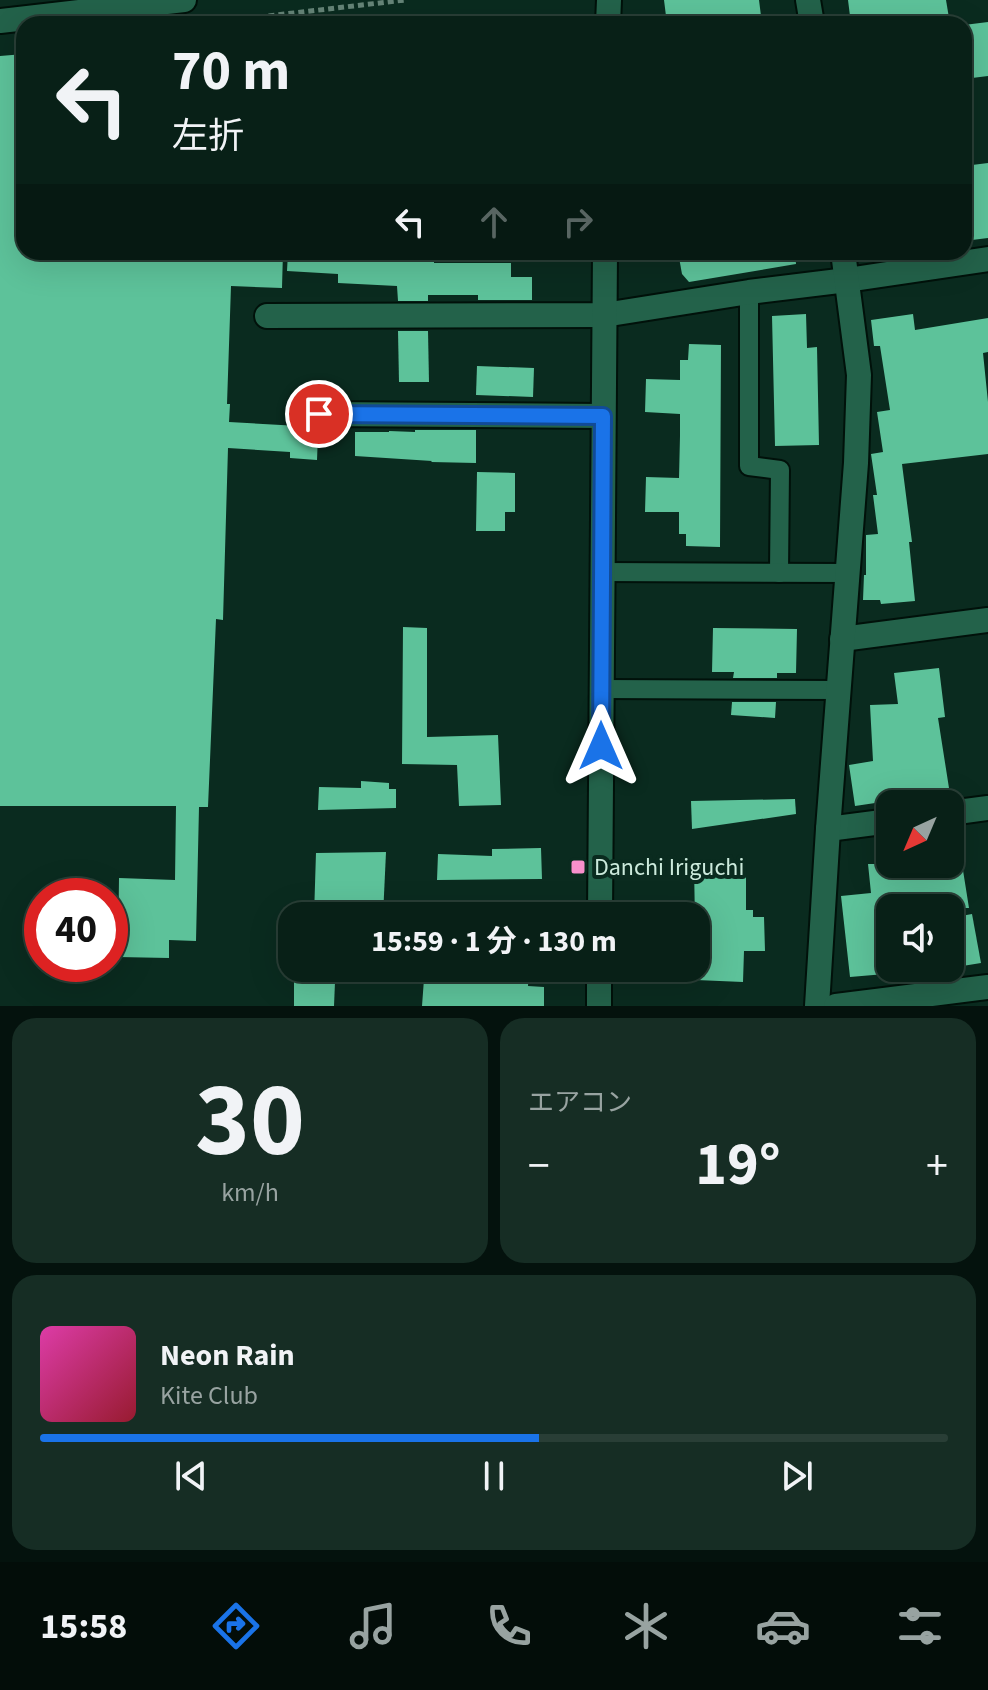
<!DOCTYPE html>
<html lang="ja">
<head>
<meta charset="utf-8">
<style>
	body { margin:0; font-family:"Source Sans 3","Noto Sans JP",sans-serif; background:#162d24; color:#f1f3f6; height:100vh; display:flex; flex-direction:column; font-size:30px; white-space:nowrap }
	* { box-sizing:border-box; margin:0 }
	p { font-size:26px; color:#98a3a1 }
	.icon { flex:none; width:44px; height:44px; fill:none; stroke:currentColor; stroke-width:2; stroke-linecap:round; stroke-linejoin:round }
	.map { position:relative; height:1006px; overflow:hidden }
	.sheet { display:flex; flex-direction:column; gap:12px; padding:12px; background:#04120d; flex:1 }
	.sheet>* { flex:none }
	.top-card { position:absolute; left:16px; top:16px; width:956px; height:244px; border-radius:24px; box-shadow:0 8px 32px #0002,0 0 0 2px #293e36; background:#082017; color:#f1f3f6; overflow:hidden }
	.needle { width:52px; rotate:224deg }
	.fabs { position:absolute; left:876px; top:790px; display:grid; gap:16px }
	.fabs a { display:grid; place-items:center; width:88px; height:88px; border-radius:16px; background:#082017; box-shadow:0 8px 32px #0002,0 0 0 2px #293e36; font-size:40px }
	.speed { position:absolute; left:24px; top:878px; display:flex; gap:16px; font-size:40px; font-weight:700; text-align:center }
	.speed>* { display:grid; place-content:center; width:104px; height:104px; border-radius:50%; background:#082017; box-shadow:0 8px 32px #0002,0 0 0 2px #293e36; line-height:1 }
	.speed .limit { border:12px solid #d22; background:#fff; color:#111 }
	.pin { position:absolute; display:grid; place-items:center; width:68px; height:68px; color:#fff; margin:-34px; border:4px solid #fff; border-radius:50%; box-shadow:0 2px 8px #0007 }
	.me { position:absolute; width:88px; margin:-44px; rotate:0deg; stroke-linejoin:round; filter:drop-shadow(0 0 6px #0008) }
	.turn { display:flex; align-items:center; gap:28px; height:168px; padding:0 24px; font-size:36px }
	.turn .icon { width:104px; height:104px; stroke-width:2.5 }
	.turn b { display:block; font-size:56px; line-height:68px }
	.lanes { display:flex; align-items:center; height:76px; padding:0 24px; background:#0003; justify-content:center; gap:40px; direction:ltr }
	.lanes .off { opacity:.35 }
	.big { font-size:60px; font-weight:700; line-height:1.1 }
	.sheet .tile { flex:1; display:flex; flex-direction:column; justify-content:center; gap:12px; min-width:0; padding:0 28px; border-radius:24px; background:#162d24 }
	.sheet .dial { align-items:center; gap:0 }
	.dial b { font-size:104px; line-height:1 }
	.song { display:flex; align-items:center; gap:24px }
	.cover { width:96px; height:96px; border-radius:12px; background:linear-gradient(135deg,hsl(320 70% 55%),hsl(350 70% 35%)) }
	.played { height:8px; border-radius:4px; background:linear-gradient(90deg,#1a73e8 55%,#293e36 55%) }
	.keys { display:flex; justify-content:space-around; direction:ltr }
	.heat { display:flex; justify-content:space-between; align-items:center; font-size:44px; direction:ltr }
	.sheet .tiles { flex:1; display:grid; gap:12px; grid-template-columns:1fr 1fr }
	.tile:last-child { grid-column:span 2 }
	.trip { position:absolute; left:278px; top:902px; width:432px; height:80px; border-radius:24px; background:#082017; box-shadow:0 8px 32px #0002,0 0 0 2px #293e36; font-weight:700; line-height:80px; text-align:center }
	.menu { display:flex; height:128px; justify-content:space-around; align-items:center; background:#030d09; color:#98a3a1 }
	.menu .icon { width:56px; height:56px }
	.menu .on { color:#1a73e8 }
	.menu b { font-size:36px; color:#f1f3f6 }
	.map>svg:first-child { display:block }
	.building { fill:#5dc29a }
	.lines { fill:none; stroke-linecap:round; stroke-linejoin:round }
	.service-casing { stroke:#01110a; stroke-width:22 }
	.minor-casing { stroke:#01110a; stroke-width:28 }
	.tertiary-casing { stroke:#01110a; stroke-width:28 }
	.path { stroke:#658477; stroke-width:5; stroke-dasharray:6 4; stroke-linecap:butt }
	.service { stroke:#23624a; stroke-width:18 }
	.minor { stroke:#23624a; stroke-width:24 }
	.tertiary { stroke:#23624a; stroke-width:24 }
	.route-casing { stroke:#114b97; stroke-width:20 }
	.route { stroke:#1a73e8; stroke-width:14 }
	.poi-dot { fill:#f890cc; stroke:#0a2b1f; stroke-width:3 }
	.labels { text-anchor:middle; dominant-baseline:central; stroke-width:8; stroke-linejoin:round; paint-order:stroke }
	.poi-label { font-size:24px; fill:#cceadc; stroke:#0a2b1f; text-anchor:start }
</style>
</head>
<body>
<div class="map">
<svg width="988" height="1006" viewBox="0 0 988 1006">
	<rect width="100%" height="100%" fill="#0a2b1f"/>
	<g class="building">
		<polygon points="664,0 759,0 762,24 667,24"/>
		<polygon points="848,0 946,0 950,24 851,24"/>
		<polygon points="988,22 988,76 964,79 964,25"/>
		<polygon points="24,54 24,252 283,252 282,288 231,286 227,404 230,404 229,422 299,426 299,434 318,435 317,460 290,458 290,452 228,448 223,620 216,619 208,807 199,807 196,941 169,940 169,958 118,957 119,878 175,880 176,806 0,806 0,56"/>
		<polygon points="988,163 988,238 964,241 964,166"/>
		<polygon points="288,252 434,252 434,263 511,263 511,277 532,277 532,300 478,300 478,295 428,295 428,301 398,301 397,286 338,283 338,274 287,271"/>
		<polygon points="678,252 795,252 796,264 689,282 682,274"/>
		<polygon points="806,314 807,348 817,347 819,445 775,446 772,316"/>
		<polygon points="913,314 915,330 988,318 988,352 983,353 988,402 988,454 902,464 912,542 909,542 915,601 881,604 880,600 863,600 864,575 866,575 866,535 878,534 873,495 877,495 871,454 883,452 877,412 890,410 880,346 874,346 871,320"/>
		<polygon points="398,331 428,331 429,382 399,382"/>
		<polygon points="689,344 721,345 720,547 686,546 686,534 679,534 679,512 645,512 646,477 679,478 680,436 680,414 645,412 646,379 680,380 680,360 688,360"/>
		<polygon points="477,366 534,368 533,397 476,395"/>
		<polygon points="415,430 476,430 476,463 431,462 432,461 355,456 355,432 389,432 389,431 415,432"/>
		<polygon points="477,472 515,473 515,512 505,512 505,531 476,531"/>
		<polygon points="403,627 427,628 427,737 498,735 501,805 459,806 457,765 402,764"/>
		<polygon points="713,628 797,629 796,673 777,673 777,678 733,678 734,672 712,672"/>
		<polygon points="939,668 945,717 938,718 949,788 902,795 902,799 855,806 849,765 873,761 870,705 898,704 894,673"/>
		<polygon points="732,702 776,702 775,718 731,715"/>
		<polygon points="361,781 389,783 389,789 396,789 396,808 318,810 319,787 361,788"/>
		<polygon points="795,799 796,814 692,829 691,801"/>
		<polygon points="541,848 542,879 437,880 438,854 492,856 492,849"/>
		<polygon points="386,852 383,916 314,916 316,853"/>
		<polygon points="746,860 746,910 753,910 753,917 764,917 765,951 744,951 743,982 696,980 694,865"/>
		<polygon points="868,864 962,864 969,908 878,908 885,974 850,977 841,896 871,893"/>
		<polygon points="972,914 981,963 950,968 950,918"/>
		<polygon points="494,968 529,968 528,986 544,987 544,1006 422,1006 424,979 493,984"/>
		<polygon points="294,980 335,982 334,1006 294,1006"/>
	</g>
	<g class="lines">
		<g class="service-casing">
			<g id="service">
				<polyline points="749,292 749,466 780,470 779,573"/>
				<polyline points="602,572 848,573"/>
				<polyline points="602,689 838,690"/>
			</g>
		</g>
		<g class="minor-casing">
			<g id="minor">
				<polyline points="808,0 812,24"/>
				<polyline points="267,316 604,315 749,292 847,280 988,259"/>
				<polyline points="319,414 603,416"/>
				<polyline points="842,639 988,620"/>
				<polyline points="950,813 988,808"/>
				<polyline points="828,829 890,821"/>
				<polyline points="817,1006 828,829 856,463 859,375 843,252"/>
				<polyline points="836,1006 988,987"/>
			</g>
		</g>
		<g class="tertiary-casing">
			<g id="tertiary">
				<polyline points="0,21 184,0"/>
				<polyline points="608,24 609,0"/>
				<polyline points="600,916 605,252"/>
				<polyline points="599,1006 599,968"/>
			</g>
		</g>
		<polyline class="path" points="199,24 405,0"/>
		<use href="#service" class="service"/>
		<use href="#minor" class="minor"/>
		<use href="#tertiary" class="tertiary"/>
	</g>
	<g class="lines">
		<g class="route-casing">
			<polyline id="route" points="319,414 603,416 601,746"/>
		</g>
		<use href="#route" class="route"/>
	</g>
	<rect class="poi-dot" x="570" y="859" width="16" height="16" rx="4"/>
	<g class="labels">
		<g class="poi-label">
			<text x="594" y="867">Danchi Iriguchi</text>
		</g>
	</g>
</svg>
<div class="fabs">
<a><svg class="needle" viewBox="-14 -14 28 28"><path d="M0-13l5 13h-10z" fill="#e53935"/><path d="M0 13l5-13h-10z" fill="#98a3a1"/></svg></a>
<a><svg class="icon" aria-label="sound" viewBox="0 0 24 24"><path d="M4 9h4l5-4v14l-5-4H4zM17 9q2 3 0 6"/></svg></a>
</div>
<div class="speed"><div class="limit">40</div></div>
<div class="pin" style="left:319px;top:414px;background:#d93025"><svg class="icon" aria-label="arrive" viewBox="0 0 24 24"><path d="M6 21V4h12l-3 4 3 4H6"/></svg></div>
<svg class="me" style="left:601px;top:746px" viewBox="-20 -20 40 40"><path d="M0-17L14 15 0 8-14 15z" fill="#1a73e8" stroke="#fff" stroke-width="4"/></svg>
<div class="trip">15:59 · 1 分 · 130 m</div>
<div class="top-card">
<div class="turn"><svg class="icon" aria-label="left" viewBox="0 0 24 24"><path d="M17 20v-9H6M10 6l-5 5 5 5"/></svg><div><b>70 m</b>左折</div></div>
<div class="lanes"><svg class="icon" aria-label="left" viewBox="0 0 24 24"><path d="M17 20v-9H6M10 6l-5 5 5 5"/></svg><svg class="icon off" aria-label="ahead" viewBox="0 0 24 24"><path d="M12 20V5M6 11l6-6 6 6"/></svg><svg class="icon off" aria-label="right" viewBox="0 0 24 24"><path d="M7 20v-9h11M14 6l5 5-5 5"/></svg></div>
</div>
</div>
<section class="sheet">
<div class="tiles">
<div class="tile dial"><b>30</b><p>km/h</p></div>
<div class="tile"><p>エアコン</p>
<div class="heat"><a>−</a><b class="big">19°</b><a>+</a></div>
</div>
<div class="tile">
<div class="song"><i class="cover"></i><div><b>Neon Rain</b><p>Kite Club</p></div></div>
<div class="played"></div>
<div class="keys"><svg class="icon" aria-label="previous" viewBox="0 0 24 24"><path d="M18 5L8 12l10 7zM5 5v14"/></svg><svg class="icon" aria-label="pause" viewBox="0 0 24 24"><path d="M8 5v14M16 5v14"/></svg><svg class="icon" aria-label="next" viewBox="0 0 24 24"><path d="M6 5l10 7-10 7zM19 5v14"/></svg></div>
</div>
</div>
</section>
<nav class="menu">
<b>15:58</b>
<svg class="icon on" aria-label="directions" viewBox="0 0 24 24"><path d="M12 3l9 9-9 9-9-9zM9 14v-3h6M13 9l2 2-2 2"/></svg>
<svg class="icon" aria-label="music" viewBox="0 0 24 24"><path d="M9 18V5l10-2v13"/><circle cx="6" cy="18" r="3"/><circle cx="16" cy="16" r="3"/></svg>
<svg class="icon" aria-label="phone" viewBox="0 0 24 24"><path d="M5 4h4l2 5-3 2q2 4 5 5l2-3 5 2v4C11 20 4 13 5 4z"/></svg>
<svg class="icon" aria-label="climate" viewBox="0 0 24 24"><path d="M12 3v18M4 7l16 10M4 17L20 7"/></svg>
<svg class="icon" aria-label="car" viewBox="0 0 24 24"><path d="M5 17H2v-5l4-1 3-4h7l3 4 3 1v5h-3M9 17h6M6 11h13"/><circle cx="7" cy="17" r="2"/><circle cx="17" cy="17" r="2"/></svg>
<svg class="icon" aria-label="filters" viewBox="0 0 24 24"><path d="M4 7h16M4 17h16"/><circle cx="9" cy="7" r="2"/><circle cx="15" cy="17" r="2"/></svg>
</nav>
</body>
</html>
